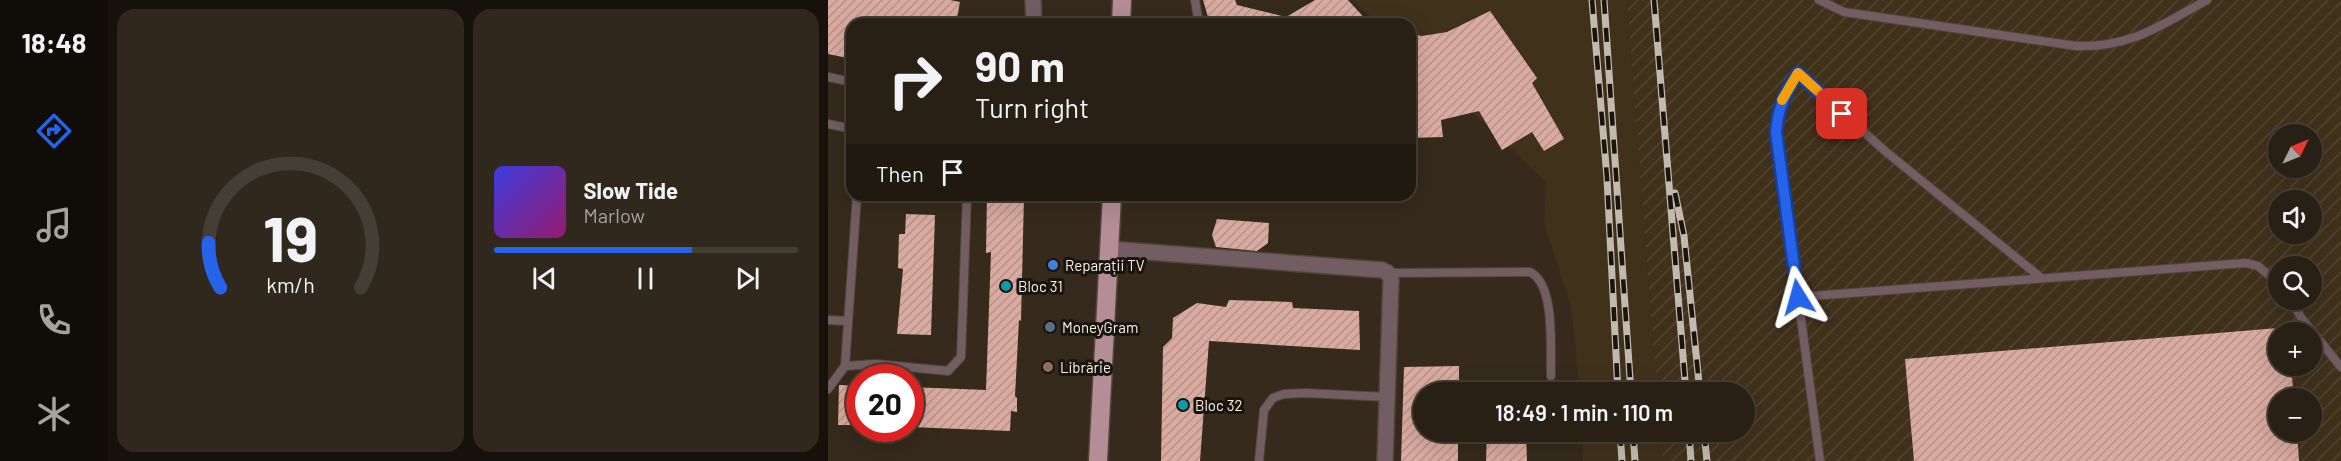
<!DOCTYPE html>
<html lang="en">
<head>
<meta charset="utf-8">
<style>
	body { margin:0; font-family:Barlow,sans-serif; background:#30281d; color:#f1f3f6; height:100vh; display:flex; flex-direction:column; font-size:22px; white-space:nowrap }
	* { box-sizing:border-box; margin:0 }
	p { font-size:20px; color:#a5a3a0 }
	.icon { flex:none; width:33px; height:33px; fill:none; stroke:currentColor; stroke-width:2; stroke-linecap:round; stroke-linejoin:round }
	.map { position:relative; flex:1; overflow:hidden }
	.drawer { display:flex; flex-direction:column; gap:9px; padding:9px; background:#16120b; width:720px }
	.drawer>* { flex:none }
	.top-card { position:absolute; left:18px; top:18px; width:570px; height:183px; border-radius:18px; box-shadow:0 6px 24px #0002,0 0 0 2px #443e34; background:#282014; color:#f1f3f6; overflow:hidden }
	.needle { width:39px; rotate:47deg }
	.fabs { position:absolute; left:1440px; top:124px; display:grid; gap:12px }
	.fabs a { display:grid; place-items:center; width:54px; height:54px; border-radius:50%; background:#282014; box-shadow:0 6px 24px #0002,0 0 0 2px #443e34; font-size:30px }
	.speed { position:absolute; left:18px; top:364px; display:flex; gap:12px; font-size:30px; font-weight:700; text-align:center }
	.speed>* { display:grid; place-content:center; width:78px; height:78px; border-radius:50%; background:#282014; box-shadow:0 6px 24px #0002,0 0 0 2px #443e34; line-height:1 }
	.speed .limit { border:9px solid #d22; background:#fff; color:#111 }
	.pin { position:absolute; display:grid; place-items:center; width:51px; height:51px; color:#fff; margin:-26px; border-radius:12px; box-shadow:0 3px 9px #0006 }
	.me { position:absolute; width:66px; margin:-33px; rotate:352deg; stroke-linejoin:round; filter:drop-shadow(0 0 4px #0008) }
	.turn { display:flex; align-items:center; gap:21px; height:126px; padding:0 30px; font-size:27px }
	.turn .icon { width:78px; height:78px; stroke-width:2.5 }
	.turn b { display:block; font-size:42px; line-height:51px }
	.then { display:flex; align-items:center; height:57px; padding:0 30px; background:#0003; gap:12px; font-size:22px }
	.drawer .widget { flex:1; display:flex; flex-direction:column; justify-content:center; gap:9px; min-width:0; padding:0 21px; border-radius:18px; background:#30281d }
	.drawer .dial { align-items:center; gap:0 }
	.dial svg { height:156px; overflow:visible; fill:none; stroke:#443e34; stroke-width:7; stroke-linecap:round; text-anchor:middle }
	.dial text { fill:#f1f3f6; stroke:none }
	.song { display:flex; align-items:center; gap:18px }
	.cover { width:72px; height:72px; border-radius:9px; background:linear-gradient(135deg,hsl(240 70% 55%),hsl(320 70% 35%)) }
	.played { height:6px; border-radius:3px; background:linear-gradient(90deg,#2563eb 65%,#443e34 65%) }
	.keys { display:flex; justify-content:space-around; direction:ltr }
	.drawer .tiles { flex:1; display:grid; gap:9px; grid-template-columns:repeat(2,1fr) }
	.trip { position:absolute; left:585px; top:382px; width:342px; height:60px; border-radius:30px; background:#282014; box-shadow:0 6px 24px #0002,0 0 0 2px #443e34; font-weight:600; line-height:60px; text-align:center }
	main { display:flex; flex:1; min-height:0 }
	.menu { display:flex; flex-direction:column; width:108px; justify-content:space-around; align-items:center; background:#100d08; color:#a5a3a0 }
	.menu .icon { width:42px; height:42px }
	.menu .on { color:#2563eb }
	.menu b { font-size:27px; color:#f1f3f6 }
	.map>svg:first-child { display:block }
	.built { fill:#40311b }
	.industrial { fill:url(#industrial-furrows); fill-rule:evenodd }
	.building { fill:url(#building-hatch) }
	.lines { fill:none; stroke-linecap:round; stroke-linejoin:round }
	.lane-casing { stroke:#504638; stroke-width:10 }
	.street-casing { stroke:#504638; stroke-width:18 }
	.primary-casing { stroke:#504638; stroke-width:21 }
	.lane { stroke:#715d62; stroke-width:8 }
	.street { stroke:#715d62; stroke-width:15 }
	.primary { stroke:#b48d96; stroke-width:18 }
	.rail-casing { stroke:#c3baaf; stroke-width:7 }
	.rail { stroke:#19140d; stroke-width:4.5; stroke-dasharray:14; stroke-linecap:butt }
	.route-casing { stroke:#184099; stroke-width:15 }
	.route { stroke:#2563eb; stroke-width:10 }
	.slow { stroke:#f59e0b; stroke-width:10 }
	.shop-dot { fill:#3f7fe0; stroke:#19140d; stroke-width:2 }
	.culture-dot { fill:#0f9aa8; stroke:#19140d; stroke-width:2 }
	.service-dot { fill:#5c6f8a; stroke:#19140d; stroke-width:2 }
	.education-dot { fill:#8d6e63; stroke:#19140d; stroke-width:2 }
	.labels { text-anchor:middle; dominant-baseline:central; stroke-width:6; stroke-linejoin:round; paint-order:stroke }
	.poi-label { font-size:15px; fill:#f9f1e7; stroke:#19140d; text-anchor:start }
</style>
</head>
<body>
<main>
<nav class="menu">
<b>18:48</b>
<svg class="icon on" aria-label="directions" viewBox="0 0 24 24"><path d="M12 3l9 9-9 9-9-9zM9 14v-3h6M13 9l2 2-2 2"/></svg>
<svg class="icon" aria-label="music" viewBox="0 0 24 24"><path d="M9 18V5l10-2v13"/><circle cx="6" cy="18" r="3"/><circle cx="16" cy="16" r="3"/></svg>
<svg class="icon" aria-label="phone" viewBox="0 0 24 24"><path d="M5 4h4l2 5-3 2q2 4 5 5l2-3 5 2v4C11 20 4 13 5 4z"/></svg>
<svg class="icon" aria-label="climate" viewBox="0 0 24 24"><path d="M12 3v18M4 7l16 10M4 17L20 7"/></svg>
</nav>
<section class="drawer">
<div class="tiles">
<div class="widget dial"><svg viewBox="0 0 100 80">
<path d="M14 69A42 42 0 1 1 86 69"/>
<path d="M14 69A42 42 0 0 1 8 46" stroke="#2563eb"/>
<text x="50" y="56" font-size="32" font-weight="700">19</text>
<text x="50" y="72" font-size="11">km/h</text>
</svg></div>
<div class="widget">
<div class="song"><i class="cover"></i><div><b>Slow Tide</b><p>Marlow</p></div></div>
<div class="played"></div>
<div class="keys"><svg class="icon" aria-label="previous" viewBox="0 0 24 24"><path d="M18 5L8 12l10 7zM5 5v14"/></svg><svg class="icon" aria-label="pause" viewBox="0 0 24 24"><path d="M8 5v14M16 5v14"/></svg><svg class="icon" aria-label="next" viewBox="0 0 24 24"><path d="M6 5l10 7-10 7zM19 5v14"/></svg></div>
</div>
</div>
</section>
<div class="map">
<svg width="1513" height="461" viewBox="0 0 1513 461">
	<defs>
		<pattern id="industrial-furrows" width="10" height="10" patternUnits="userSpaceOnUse" patternTransform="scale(1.5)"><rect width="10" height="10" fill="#40311b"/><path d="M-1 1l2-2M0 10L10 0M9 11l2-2" fill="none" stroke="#534531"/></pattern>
		<pattern id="building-hatch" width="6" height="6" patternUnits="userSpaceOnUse" patternTransform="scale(1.5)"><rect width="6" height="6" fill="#d9aaa0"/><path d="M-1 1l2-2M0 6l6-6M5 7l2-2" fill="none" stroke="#b69289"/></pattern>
	</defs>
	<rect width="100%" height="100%" fill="#352a1b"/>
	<g class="built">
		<polygon points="525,0 799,0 829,393 752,393 743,306 716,223 718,182 582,54 582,24 550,24"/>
		<polygon points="754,432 832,432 835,461 755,461"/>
	</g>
	<path class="industrial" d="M799,0H1513V461H835L832,432H916V393H829ZM1450,135H1484V168H1450ZM1450,201H1484V234H1450ZM1450,267H1484V300H1450ZM1450,333H1484V366H1450ZM1450,399H1484V432H1450Z"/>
	<g class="building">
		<polygon points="0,0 122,0 132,2 128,24 24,24 24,59 0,54"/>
		<polygon points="375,0 407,0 409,5 458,17 487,0 520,0 542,24 382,24"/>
		<polygon points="662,11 709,78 704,83 736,139 716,151 704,132 674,150 651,111 613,120 615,137 582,138 582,34 594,36 619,32"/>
		<polygon points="159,195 196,195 193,321 191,320 187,396 189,398 189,412 183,411 182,431 82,427 82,387 158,390 163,252 158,253"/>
		<polygon points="78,214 107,215 103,335 69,334 75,269 70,268 71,234 77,234"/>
		<polygon points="389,219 441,223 440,243 429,251 388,247 384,235"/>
		<polygon points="401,300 464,302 465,308 531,311 532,350 381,341 372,461 333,461 335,347 344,338 345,318 369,303 398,307"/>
		<polygon points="1450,328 1450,366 1463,366 1466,399 1450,399 1450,432 1469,432 1471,461 1086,461 1077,359"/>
		<polygon points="631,366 631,393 596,393 596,432 630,432 630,461 573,461 576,367"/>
		<polygon points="11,385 32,386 32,425 10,425"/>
		<polygon points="659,432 698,432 699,461 658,461"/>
	</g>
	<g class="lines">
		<g class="lane-casing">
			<g id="lane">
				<polyline points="367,0 371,24"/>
				<path d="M991,0L1016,12L1248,46C1303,48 1333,25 1379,0"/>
				<polyline points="0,77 24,82"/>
				<polyline points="0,124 24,129"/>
				<path d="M560,273L702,272C728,285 722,349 723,376"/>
				<polyline points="971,297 1417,263 1430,266 1450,283"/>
				<polyline points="1463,300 1474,319 1513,367"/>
				<polyline points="0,320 19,321"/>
				<polyline points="17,366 29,195"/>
				<polyline points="0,389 17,366 48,364 120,371 133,357 139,195"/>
				<polyline points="431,461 436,410 445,398 456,394 477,393 559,397"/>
				<polyline points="992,461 948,132 954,99 970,73 1057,151 1212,277"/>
			</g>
		</g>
		<g class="street-casing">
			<g id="street">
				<polyline points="205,0 206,24"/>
				<polyline points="281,249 554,270 560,273 563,279 557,461"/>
			</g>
		</g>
		<g class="primary-casing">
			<g id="primary">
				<polyline points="293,24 294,0"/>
				<polyline points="270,461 284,195"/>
			</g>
		</g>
		<use href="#lane" class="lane"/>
		<use href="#street" class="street"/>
		<use href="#primary" class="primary"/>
		<g class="rail-casing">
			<g id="rail">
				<polyline points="764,0 779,178 790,393"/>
				<polyline points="776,0 803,393"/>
				<polyline points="826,0 858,393"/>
				<polyline points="847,193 856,236 872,393"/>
				<polyline points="792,432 794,461"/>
				<polyline points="805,432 807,461"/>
				<polyline points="861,432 863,461"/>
				<polyline points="876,432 879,461"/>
			</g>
		</g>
		<use href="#rail" class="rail"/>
	</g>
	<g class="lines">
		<g class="route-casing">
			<path id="route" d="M970,297L948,132C950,108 957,93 970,73L1014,114"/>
		</g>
		<use href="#route" class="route"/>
		<polyline class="slow" points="954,100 970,73 990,91"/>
	</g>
	<circle class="shop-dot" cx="225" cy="265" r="6"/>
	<g class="culture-dot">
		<circle cx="178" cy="286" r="6"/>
		<circle cx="355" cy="405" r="6"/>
	</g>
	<circle class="service-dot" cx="222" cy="327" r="6"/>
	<circle class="education-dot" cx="220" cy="367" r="6"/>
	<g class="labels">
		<g class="poi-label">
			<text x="237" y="265">Reparații TV</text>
			<text x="190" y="286">Bloc 31</text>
			<text x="234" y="327">MoneyGram</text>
			<text x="232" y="367">Librărie</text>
			<text x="367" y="405">Bloc 32</text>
		</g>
	</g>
</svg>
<div class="fabs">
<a><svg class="needle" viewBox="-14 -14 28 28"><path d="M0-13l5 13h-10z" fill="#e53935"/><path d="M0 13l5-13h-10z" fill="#a5a3a0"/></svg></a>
<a><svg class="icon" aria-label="sound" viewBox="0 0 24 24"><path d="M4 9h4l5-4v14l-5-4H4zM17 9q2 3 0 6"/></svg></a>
<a><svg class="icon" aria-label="search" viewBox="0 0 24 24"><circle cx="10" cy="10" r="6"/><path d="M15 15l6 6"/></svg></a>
<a>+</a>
<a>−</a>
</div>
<div class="speed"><div class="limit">20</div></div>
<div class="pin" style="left:1014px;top:114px;background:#d93025"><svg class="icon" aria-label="arrive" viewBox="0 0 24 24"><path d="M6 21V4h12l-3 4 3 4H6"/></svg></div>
<svg class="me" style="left:970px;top:297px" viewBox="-20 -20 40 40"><path d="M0-17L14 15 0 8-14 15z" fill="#2563eb" stroke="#fff" stroke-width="4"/></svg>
<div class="trip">18:49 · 1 min · 110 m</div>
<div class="top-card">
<div class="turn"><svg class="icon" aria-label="right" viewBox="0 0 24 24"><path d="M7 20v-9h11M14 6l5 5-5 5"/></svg><div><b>90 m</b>Turn right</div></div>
<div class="then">Then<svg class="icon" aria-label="arrive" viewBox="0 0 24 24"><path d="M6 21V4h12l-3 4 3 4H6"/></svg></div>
</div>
</div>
</main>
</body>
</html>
